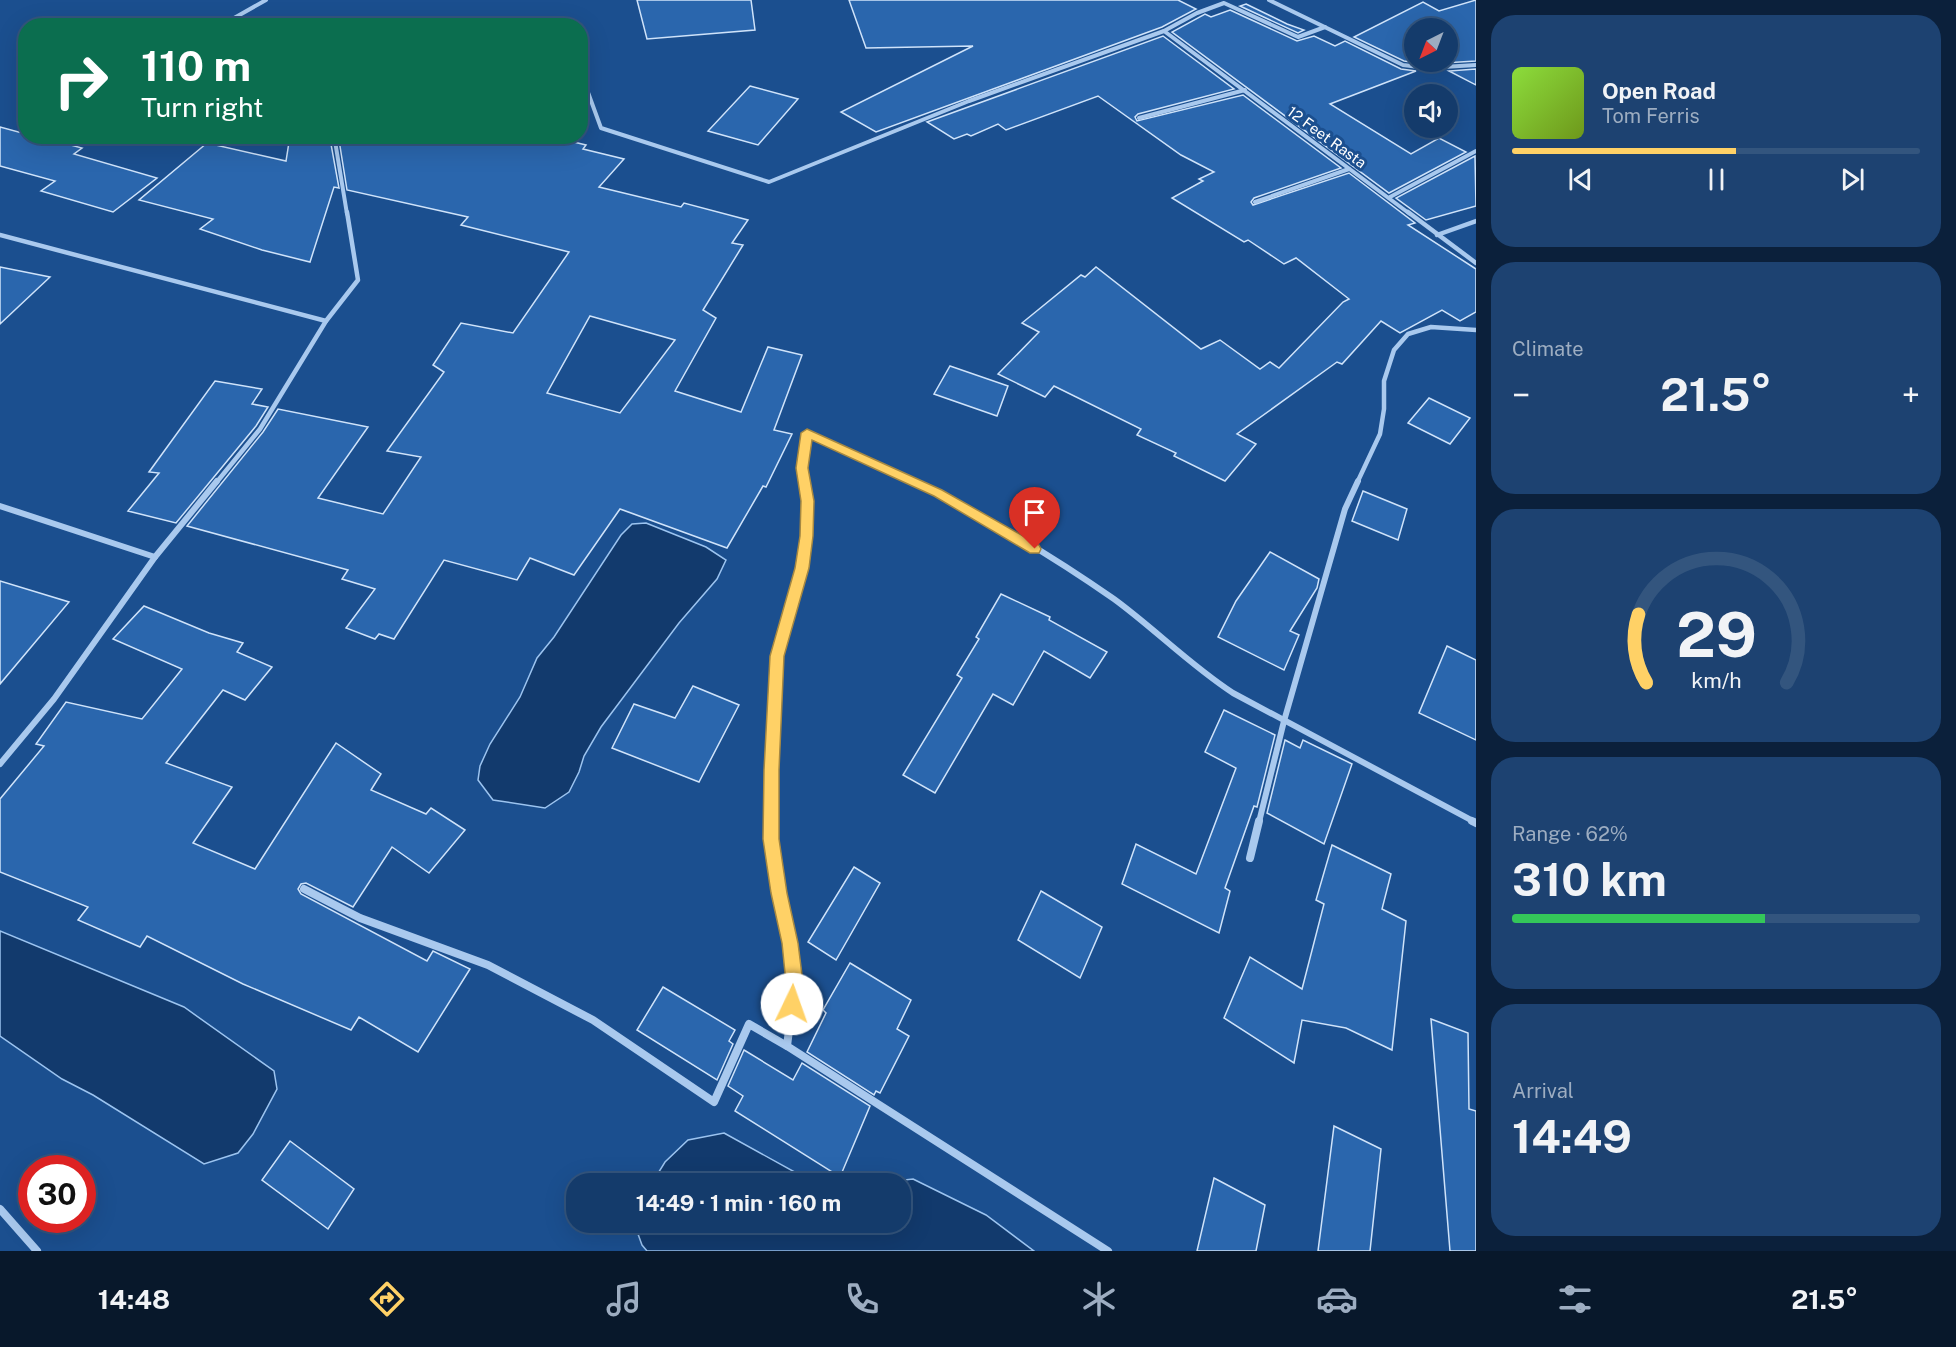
<!DOCTYPE html>
<html lang="en">
<head>
<meta charset="utf-8">
<style>
	body { margin:0; font-family:"Public Sans",sans-serif; background:#1d4271; color:#f1f3f6; height:100vh; display:flex; flex-direction:column; font-size:22px; white-space:nowrap }
	* { box-sizing:border-box; margin:0 }
	p { font-size:20px; color:#9dadc1 }
	.icon { flex:none; width:33px; height:33px; fill:none; stroke:currentColor; stroke-width:2; stroke-linecap:round; stroke-linejoin:round }
	.map { position:relative; flex:1; overflow:hidden }
	.side { display:flex; flex-direction:column; gap:15px; padding:15px; background:#0b203b; width:480px }
	.side>* { flex:none }
	.top-card { position:absolute; left:18px; top:18px; width:570px; height:126px; border-radius:24px; box-shadow:0 6px 24px #0002,0 0 0 2px #33557e; background:#0b6e4f; color:#fff; overflow:hidden }
	.needle { width:39px; rotate:222deg }
	.fabs { position:absolute; left:1404px; top:18px; display:grid; gap:12px }
	.fabs a { display:grid; place-items:center; width:54px; height:54px; border-radius:50%; background:#143b6b; box-shadow:0 6px 24px #0002,0 0 0 2px #33557e; font-size:30px }
	.speed { position:absolute; left:18px; top:1155px; display:flex; gap:12px; font-size:30px; font-weight:700; text-align:center }
	.speed>* { display:grid; place-content:center; width:78px; height:78px; border-radius:50%; background:#143b6b; box-shadow:0 6px 24px #0002,0 0 0 2px #33557e; line-height:1 }
	.speed .limit { border:9px solid #d22; background:#fff; color:#111 }
	.pin { position:absolute; display:grid; place-items:center; width:51px; height:51px; color:#fff; margin:-62px -26px; border-radius:50% 50% 50% 0; rotate:-45deg; box-shadow:0 0 6px #0007 }
	.pin .icon { rotate:45deg }
	.me { position:absolute; width:66px; margin:-33px; rotate:3deg; stroke-linejoin:round; filter:drop-shadow(0 0 4px #0008) }
	.turn { display:flex; align-items:center; gap:21px; height:126px; padding:0 24px; font-size:27px }
	.turn .icon { width:78px; height:78px; stroke-width:2.5 }
	.turn b { display:block; font-size:42px; line-height:51px }
	.big { font-size:45px; font-weight:700; line-height:1.1 }
	.side .widget { flex:1; display:flex; flex-direction:column; justify-content:center; gap:9px; min-width:0; padding:0 21px; border-radius:24px; background:#1d4271 }
	.side .dial { align-items:center; gap:0 }
	.dial svg { height:156px; overflow:visible; fill:none; stroke:#33557e; stroke-width:7; stroke-linecap:round; text-anchor:middle }
	.dial text { fill:#f1f3f6; stroke:none }
	.song { display:flex; align-items:center; gap:18px }
	.cover { width:72px; height:72px; border-radius:9px; background:linear-gradient(135deg,hsl(90 70% 55%),hsl(80 70% 35%)) }
	.played { height:6px; border-radius:3px; background:linear-gradient(90deg,#ffd166 55%,#33557e 55%) }
	.keys { display:flex; justify-content:space-around; direction:ltr }
	.heat { display:flex; justify-content:space-between; align-items:center; font-size:33px; direction:ltr }
	.charge { height:9px; border-radius:4px; background:linear-gradient(90deg,#34c759 62%,#33557e 0) }
	.trip { position:absolute; left:566px; top:1173px; width:345px; height:60px; border-radius:24px; background:#143b6b; box-shadow:0 6px 24px #0002,0 0 0 2px #33557e; font-weight:700; line-height:60px; text-align:center }
	.tabs { display:flex; height:96px; justify-content:space-around; align-items:center; background:#08182b; color:#9dadc1 }
	.tabs .icon { width:42px; height:42px }
	.tabs .active { color:#ffd166 }
	.tabs b { font-size:27px; color:#f1f3f6 }
	main { display:flex; flex:1; min-height:0 }
	.map>svg:first-child { display:block }
	.water { fill:#123a6d; stroke:#9cc4f0; stroke-width:1.5 }
	.building { fill:#2a66ad; stroke:#cfe3fa; stroke-width:1.5; fill-rule:evenodd }
	.lines { fill:none; stroke-linecap:round; stroke-linejoin:round }
	.street-far3 { stroke:#a9c9ee; stroke-width:4 }
	.street-far2 { stroke:#a9c9ee; stroke-width:4.5 }
	.street-far1 { stroke:#a9c9ee; stroke-width:6 }
	.street { stroke:#a9c9ee; stroke-width:8 }
	.route { fill:#ffd166; stroke:#a68842; stroke-width:1.5 }
	.labels { text-anchor:middle; dominant-baseline:central; stroke-width:6; stroke-linejoin:round; paint-order:stroke }
	.far-street-label { font-size:15px; fill:#fff; stroke:#1b4f8f }
</style>
</head>
<body>
<main>
<div class="map">
<svg width="1476" height="1251" viewBox="0 0 1476 1251">
	<rect width="100%" height="100%" fill="#1b4f8f"/>
	<g class="water">
		<polygon points="646,523 706,547 726,560 717,579 679,623 601,727 584,756 579,772 569,792 545,808 493,800 478,780 480,766 490,744 520,697 537,658 554,637 621,535 632,524"/>
		<polygon points="0,931 184,1007 274,1071 277,1089 253,1134 238,1153 204,1164 93,1095 62,1079 0,1036"/>
		<polygon points="724,1133 800,1175 820,1183 652,1183 665,1162 688,1140"/>
		<polygon points="913,1179 986,1215 1034,1251 647,1251 642,1245 634,1223 900,1222 900,1184 878,1183"/>
	</g>
	<g class="building">
		<polygon points="637,0 751,0 755,30 647,39"/>
		<polygon points="849,0 1178,0 1196,9 1162,27 876,132 841,112 973,46 866,48"/>
		<path d="M1476,0V61L1427,64L1404,61L1354,37L1423,2L1439,11ZM1414,28H1448V62H1414Z"/>
		<polygon points="1246,4 1287,24 1304,30 1298,33 1240,6"/>
		<polygon points="1230,10 1297,41 1314,36 1335,46 1345,41 1401,69 1416,71 1330,104 1411,154 1439,138 1466,152 1389,193 1172,32 1205,14 1211,17"/>
		<polygon points="1163,36 1234,89 1138,114 1135,117 1137,121 1243,95 1341,168 1254,198 1251,202 1253,205 1349,173 1415,223 1408,225 1476,269 1476,312 1460,321 1442,310 1400,333 1381,321 1342,364 1337,362 1237,434 1256,444 1225,481 1174,456 1176,453 1137,435 1141,429 1054,386 1045,397 998,374 1039,332 1022,323 1081,275 1085,277 1096,267 1201,349 1220,340 1260,369 1270,362 1279,368 1343,302 1349,299 1296,258 1284,264 1248,240 1244,242 1172,198 1203,181 1199,179 1214,172 1181,155 1098,96 1006,130 998,124 971,136 967,134 954,139 927,122"/>
		<polygon points="1476,69 1476,85 1449,71"/>
		<polygon points="750,86 798,99 758,145 708,131"/>
		<polygon points="0,127 26,134 26,136 37,136 82,148 74,154 157,178 113,212 41,191 55,181 0,166"/>
		<polygon points="290,136 323,136 331,144 339,188 334,187 310,262 262,250 200,229 213,219 139,200 207,143 286,161"/>
		<path d="M336,136L402,142L406,136H549L586,145L583,149L624,159L599,187L681,207L684,203L748,220L732,243L743,245L703,310L716,318L675,391L741,412L768,347L802,355L774,430L792,434L766,487L763,486L727,548L620,509L574,575L530,558L517,580L444,560L394,639L379,634L375,639L346,628L375,589L342,579L348,570L187,526L263,432L278,409L368,427L318,498L383,514L421,457L387,451L444,372L433,365L461,323L513,333L569,252L461,225L468,217L347,190L339,140ZM590,316L675,340L620,413L547,393Z"/>
		<polygon points="1475,156 1476,206 1426,220 1396,198"/>
		<polygon points="0,267 50,277 0,324"/>
		<polygon points="950,366 1008,386 997,416 934,394"/>
		<polygon points="215,381 262,389 252,404 268,407 256,426 176,523 128,511 159,473 149,472"/>
		<polygon points="1429,398 1470,418 1450,444 1408,423"/>
		<polygon points="1363,491 1407,509 1398,540 1352,521"/>
		<polygon points="1270,552 1319,579 1317,588 1290,631 1299,635 1284,670 1218,637 1236,601"/>
		<polygon points="0,581 69,602 0,684"/>
		<polygon points="1001,594 1050,617 1049,620 1107,652 1090,678 1044,651 1013,705 993,694 935,793 903,775 962,678 957,675 979,639 976,637"/>
		<polygon points="144,606 209,633 243,643 237,652 272,667 245,700 223,690 166,763 232,787 193,843 255,869 336,743 381,774 371,790 426,814 431,808 465,830 429,873 392,847 353,907 306,883 301,884 298,889 301,894 427,961 433,951 470,969 418,1052 359,1017 351,1030 243,984 147,936 140,947 78,920 88,907 0,872 0,799 44,746 36,744 66,702 142,719 182,669 113,639"/>
		<polygon points="1447,646 1476,660 1476,740 1419,713"/>
		<polygon points="693,686 739,705 699,782 612,748 634,704 675,718"/>
		<polygon points="1224,710 1275,735 1257,807 1254,806 1225,888 1230,891 1219,933 1122,884 1136,844 1196,874 1236,768 1205,752"/>
		<polygon points="1285,740 1300,748 1303,740 1352,764 1324,844 1267,813"/>
		<polygon points="1332,845 1391,874 1382,909 1406,921 1392,1050 1346,1028 1302,1020 1294,1063 1224,1018 1250,957 1302,989 1324,904 1316,900"/>
		<polygon points="854,867 880,883 836,960 808,942"/>
		<polygon points="1041,891 1102,927 1080,978 1018,940"/>
		<polygon points="850,963 911,1000 897,1029 909,1036 880,1093 876,1091 874,1095 807,1052 826,1013 823,1010"/>
		<polygon points="663,987 735,1030 729,1041 733,1044 717,1080 637,1030"/>
		<polygon points="1431,1019 1468,1033 1469,1109 1476,1111 1476,1251 1450,1251"/>
		<polygon points="744,1050 793,1080 802,1063 870,1106 840,1177 735,1111 743,1096 728,1086"/>
		<polygon points="1334,1126 1381,1149 1370,1251 1318,1251"/>
		<polygon points="290,1141 354,1189 328,1229 262,1180"/>
		<polygon points="1214,1178 1265,1205 1256,1251 1197,1251"/>
	</g>
	<g class="lines">
		<g class="street-far3">
			<polyline points="1269,0 1403,65 1427,68 1476,65"/>
			<polyline points="220,26 266,0"/>
			<polyline points="1164,31 1410,214"/>
			<polyline points="580,76 582,76 601,128 769,182 969,101 1164,31 1197,13 1224,3 1298,37 1325,27"/>
			<polyline points="1139,118 1245,90"/>
			<polyline points="327,136 335,141 347,214"/>
			<polyline points="1390,197 1476,151"/>
			<polyline points="1255,202 1349,169"/>
		</g>
		<g class="street-far2">
			<polyline points="1408,212 1476,263"/>
			<polyline points="0,235 326,321"/>
			<polyline points="1437,235 1476,221"/>
			<polyline points="216,483 260,429 326,321 358,280 347,212"/>
			<polyline points="804,483 802,468 807,433 915,483"/>
			<polyline points="1357,483 1380,434 1384,409 1384,381 1394,350 1408,334 1431,327 1476,330"/>
		</g>
		<g class="street-far1">
			<path d="M912,481C978,511 1054,557 1114,599C1155,629 1190,665 1233,693L1475,822"/>
			<polyline points="0,506 155,557"/>
			<polyline points="0,764 54,699 155,557 217,481"/>
			<polyline points="771,822 771,770 777,656 802,568 807,501 804,481"/>
			<polyline points="1259,822 1284,721 1345,509 1358,481"/>
		</g>
		<g class="street">
			<polyline points="771,821 771,839 795,983 787,1046 1108,1251"/>
			<polyline points="1472,821 1476,823"/>
			<polyline points="1250,858 1259,821"/>
			<polyline points="304,889 360,918 488,965 593,1020 714,1102 749,1024 787,1046"/>
			<polyline points="0,1209 37,1251"/>
		</g>
	</g>
	<polygon class="route" points="807,429 942,490 1039,545 1041,549 1039,553 1030,553 934,496 812,440 808,468 814,501 813,536 809,568 784,656 779,770 779,839 787,893 798,943 803,983 798,1010 792,1012 786,1010 783,1004 786,983 782,943 771,893 763,839 764,770 770,656 795,568 800,536 801,501 796,468 801,433"/>
	<g class="labels">
		<g class="far-street-label">
			<text transform="translate(1327 137) rotate(36)">12 Feet Rasta</text>
		</g>
	</g>
</svg>
<div class="fabs">
<a><svg class="needle" viewBox="-14 -14 28 28"><path d="M0-13l5 13h-10z" fill="#e53935"/><path d="M0 13l5-13h-10z" fill="#9dadc1"/></svg></a>
<a><svg class="icon" aria-label="sound" viewBox="0 0 24 24"><path d="M4 9h4l5-4v14l-5-4H4zM17 9q2 3 0 6"/></svg></a>
</div>
<div class="speed"><div class="limit">30</div></div>
<div class="pin" style="left:1035px;top:549px;background:#d93025"><svg class="icon" aria-label="arrive" viewBox="0 0 24 24"><path d="M6 21V4h12l-3 4 3 4H6"/></svg></div>
<svg class="me" style="left:792px;top:1004px" viewBox="-20 -20 40 40"><circle r="19" fill="#fff"/><path d="M0-13L10 11 0 6-10 11z" fill="#ffd166"/></svg>
<div class="trip">14:49 · 1 min · 160 m</div>
<div class="top-card">
<div class="turn"><svg class="icon" aria-label="right" viewBox="0 0 24 24"><path d="M7 20v-9h11M14 6l5 5-5 5"/></svg><div><b>110 m</b>Turn right</div></div>
</div>
</div>
<section class="side">
<div class="widget">
<div class="song"><i class="cover"></i><div><b>Open Road</b><p>Tom Ferris</p></div></div>
<div class="played"></div>
<div class="keys"><svg class="icon" aria-label="previous" viewBox="0 0 24 24"><path d="M18 5L8 12l10 7zM5 5v14"/></svg><svg class="icon" aria-label="pause" viewBox="0 0 24 24"><path d="M8 5v14M16 5v14"/></svg><svg class="icon" aria-label="next" viewBox="0 0 24 24"><path d="M6 5l10 7-10 7zM19 5v14"/></svg></div>
</div>
<div class="widget"><p>Climate</p>
<div class="heat"><a>−</a><b class="big">21.5°</b><a>+</a></div>
</div>
<div class="widget dial"><svg viewBox="0 0 100 80">
<path d="M14 69A42 42 0 1 1 86 69"/>
<path d="M14 69A42 42 0 0 1 10 34" stroke="#ffd166"/>
<text x="50" y="56" font-size="32" font-weight="700">29</text>
<text x="50" y="72" font-size="11">km/h</text>
</svg></div>
<div class="widget"><p>Range · 62%</p><b class="big">310 km</b><div class="charge"></div></div>
<div class="widget"><p>Arrival</p><b class="big">14:49</b></div>
</section>
</main>
<nav class="tabs">
<b>14:48</b>
<svg class="icon active" aria-label="directions" viewBox="0 0 24 24"><path d="M12 3l9 9-9 9-9-9zM9 14v-3h6M13 9l2 2-2 2"/></svg>
<svg class="icon" aria-label="music" viewBox="0 0 24 24"><path d="M9 18V5l10-2v13"/><circle cx="6" cy="18" r="3"/><circle cx="16" cy="16" r="3"/></svg>
<svg class="icon" aria-label="phone" viewBox="0 0 24 24"><path d="M5 4h4l2 5-3 2q2 4 5 5l2-3 5 2v4C11 20 4 13 5 4z"/></svg>
<svg class="icon" aria-label="climate" viewBox="0 0 24 24"><path d="M12 3v18M4 7l16 10M4 17L20 7"/></svg>
<svg class="icon" aria-label="car" viewBox="0 0 24 24"><path d="M5 17H2v-5l4-1 3-4h7l3 4 3 1v5h-3M9 17h6M6 11h13"/><circle cx="7" cy="17" r="2"/><circle cx="17" cy="17" r="2"/></svg>
<svg class="icon" aria-label="filters" viewBox="0 0 24 24"><path d="M4 7h16M4 17h16"/><circle cx="9" cy="7" r="2"/><circle cx="15" cy="17" r="2"/></svg>
<b>21.5°</b>
</nav>
</body>
</html>
